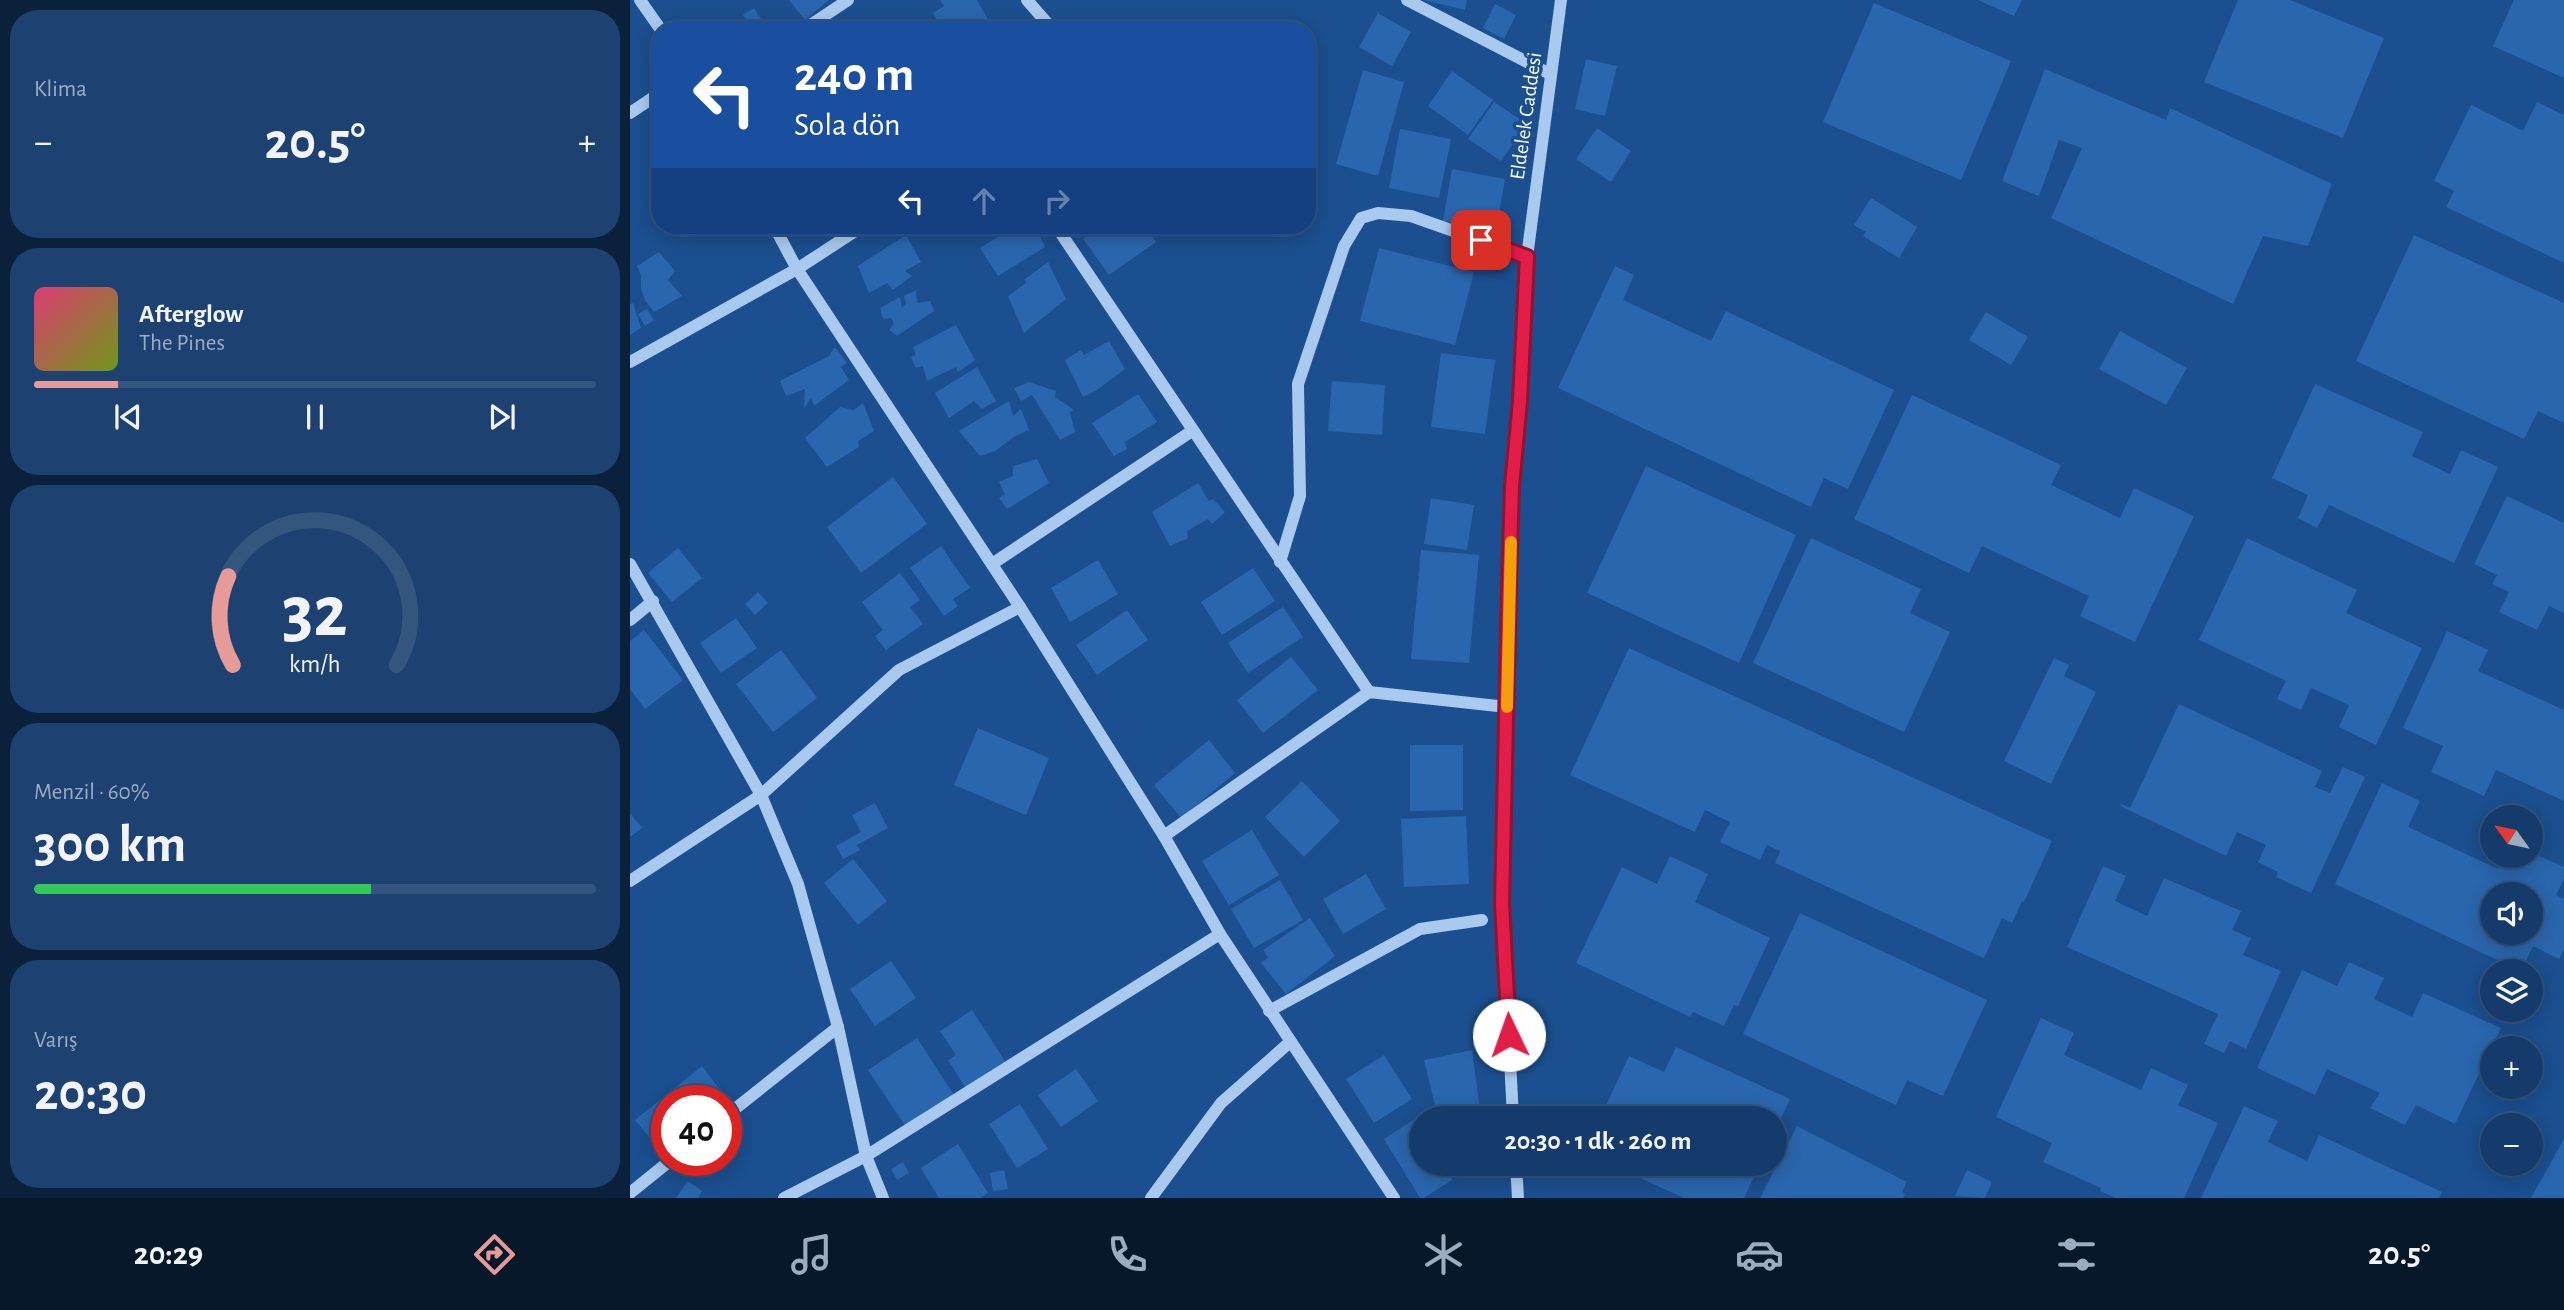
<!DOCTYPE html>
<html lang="tr">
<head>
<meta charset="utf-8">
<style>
	body { margin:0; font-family:"Alegreya Sans",sans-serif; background:#1d4271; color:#f1f3f6; height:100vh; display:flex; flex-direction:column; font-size:26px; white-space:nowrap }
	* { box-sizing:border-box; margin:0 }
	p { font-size:23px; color:#9dadc1 }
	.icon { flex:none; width:38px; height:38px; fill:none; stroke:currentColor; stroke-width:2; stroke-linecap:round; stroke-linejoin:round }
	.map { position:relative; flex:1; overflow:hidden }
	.sheet { display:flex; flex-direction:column; gap:10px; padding:10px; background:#0b203b; width:630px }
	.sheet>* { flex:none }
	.hud { position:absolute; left:21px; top:21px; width:665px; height:214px; border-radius:28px; box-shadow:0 4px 18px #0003,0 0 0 2px #33557e; background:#1a4fa0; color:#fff; overflow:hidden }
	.needle { width:46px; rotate:303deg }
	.controls { position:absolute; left:1850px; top:805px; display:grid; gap:14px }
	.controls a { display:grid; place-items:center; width:63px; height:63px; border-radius:50%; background:#143b6b; box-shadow:0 4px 18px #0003,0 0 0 2px #33557e; font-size:35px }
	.speed { position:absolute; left:21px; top:1085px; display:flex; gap:14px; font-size:35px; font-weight:700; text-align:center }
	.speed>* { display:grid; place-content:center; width:91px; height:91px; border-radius:50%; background:#143b6b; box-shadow:0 4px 18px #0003,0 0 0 2px #33557e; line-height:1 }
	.speed .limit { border:10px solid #d22; background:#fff; color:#111 }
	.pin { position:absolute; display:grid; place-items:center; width:60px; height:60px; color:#fff; margin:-30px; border-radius:14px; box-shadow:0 4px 10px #0006 }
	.me { position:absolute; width:77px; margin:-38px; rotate:357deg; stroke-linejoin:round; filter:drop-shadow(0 0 5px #0008) }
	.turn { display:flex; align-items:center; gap:24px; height:147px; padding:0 28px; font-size:32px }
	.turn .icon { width:91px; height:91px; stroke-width:2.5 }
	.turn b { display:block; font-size:49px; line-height:60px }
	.lanes { display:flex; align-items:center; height:66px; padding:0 28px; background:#0003; justify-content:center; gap:35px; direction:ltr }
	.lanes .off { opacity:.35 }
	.big { font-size:52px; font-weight:600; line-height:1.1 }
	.sheet .widget { flex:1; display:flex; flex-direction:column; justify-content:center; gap:10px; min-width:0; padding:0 24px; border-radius:28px; background:#1d4271 }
	.sheet .dial { align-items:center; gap:0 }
	.dial svg { height:182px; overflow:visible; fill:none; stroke:#33557e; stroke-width:7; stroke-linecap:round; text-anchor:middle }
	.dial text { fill:#f1f3f6; stroke:none }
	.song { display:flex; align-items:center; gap:21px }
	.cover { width:84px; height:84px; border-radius:10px; background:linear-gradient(135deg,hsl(340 70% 55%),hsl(80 70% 35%)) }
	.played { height:7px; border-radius:4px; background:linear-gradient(90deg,#e69b98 15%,#33557e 15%) }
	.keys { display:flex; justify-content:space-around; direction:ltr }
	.heat { display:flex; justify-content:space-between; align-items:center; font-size:38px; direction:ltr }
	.charge { height:10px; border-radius:5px; background:linear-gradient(90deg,#34c759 60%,#33557e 0) }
	.trip { position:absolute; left:779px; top:1106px; width:378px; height:70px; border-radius:35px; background:#143b6b; box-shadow:0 4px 18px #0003,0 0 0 2px #33557e; font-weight:600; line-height:70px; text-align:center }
	.tabs { display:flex; height:112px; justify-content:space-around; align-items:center; background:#08182b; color:#9dadc1 }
	.tabs .icon { width:49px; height:49px }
	.tabs .current { color:#e69b98 }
	.tabs b { font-size:32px; color:#f1f3f6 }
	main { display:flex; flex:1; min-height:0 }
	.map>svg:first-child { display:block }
	.building { fill:#2a66ad; fill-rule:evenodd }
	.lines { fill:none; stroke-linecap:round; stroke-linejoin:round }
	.minor { stroke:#a9c9ee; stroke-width:12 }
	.route-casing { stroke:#92132f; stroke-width:18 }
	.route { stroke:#e11d48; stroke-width:12 }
	.slow { stroke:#f59e0b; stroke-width:12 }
	.labels { text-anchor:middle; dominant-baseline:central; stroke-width:7; stroke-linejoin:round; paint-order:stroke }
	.street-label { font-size:21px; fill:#fff; stroke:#1b4f8f }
</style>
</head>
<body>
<main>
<section class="sheet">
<div class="widget"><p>Klima</p>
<div class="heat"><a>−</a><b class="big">20.5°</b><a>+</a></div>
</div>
<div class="widget">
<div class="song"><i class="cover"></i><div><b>Afterglow</b><p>The Pines</p></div></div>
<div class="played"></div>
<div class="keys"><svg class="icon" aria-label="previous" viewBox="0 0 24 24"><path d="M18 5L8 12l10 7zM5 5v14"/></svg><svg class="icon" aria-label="pause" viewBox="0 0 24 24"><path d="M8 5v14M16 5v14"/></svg><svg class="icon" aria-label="next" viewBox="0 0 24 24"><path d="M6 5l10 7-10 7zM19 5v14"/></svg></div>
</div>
<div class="widget dial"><svg viewBox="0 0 100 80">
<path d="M14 69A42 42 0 1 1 86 69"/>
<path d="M14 69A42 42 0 0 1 12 30" stroke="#e69b98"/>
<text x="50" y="56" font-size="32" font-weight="700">32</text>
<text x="50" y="72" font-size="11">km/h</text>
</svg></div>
<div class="widget"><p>Menzil · 60%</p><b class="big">300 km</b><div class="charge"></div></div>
<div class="widget"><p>Varış</p><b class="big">20:30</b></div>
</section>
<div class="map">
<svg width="1934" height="1198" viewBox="0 0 1934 1198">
	<rect width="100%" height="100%" fill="#1b4f8f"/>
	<g class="building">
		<polygon points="159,0 199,0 175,20"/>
		<polygon points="310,0 347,0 361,25 353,30 313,30 303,13 314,6"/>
		<polygon points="794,0 837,0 835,10"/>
		<polygon points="1348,0 1392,0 1384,16"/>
		<polygon points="1608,0 1660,0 1754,38 1713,138 1574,82"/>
		<polygon points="1884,0 1934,0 1934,78 1863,46"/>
		<polygon points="1244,3 1381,61 1331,180 1193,122"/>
		<polygon points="865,4 886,15 874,39 853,28"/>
		<polygon points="124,8 133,22 123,30 113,15"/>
		<polygon points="748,13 781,32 762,66 729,47"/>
		<polygon points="956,59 987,66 975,116 945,109"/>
		<polygon points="1415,69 1536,120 1540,108 1702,184 1678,246 1633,236 1603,304 1421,218 1452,148 1429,140 1409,196 1372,181"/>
		<polygon points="733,70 774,82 748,176 706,164"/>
		<polygon points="822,71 863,100 838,135 798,106"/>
		<polygon points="864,102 897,124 871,161 838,139"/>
		<polygon points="1907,102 1934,115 1934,263 1816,207 1824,191 1804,181 1841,105 1893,131"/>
		<polygon points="967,128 1001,151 981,182 946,159"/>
		<polygon points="770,129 821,139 809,198 759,188"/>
		<polygon points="822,169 875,179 866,231 813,221"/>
		<polygon points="1241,198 1287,227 1269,258 1233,236 1236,232 1224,225"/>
		<polygon points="377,226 405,226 415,247 368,276 350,248 368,237"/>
		<polygon points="472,226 515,226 526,242 479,275 453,239"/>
		<polygon points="276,235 291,262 275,271 282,276 263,290 257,283 239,293 228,266"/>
		<polygon points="1784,235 1934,303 1934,423 1908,411 1894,439 1726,361"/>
		<polygon points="749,248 844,272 825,345 730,321"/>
		<polygon points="29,252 45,271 38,280 52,296 24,312 15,300 11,288 11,275 7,266"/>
		<polygon points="418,262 436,299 394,333 378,296 396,283 395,279"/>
		<polygon points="985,266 1004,275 993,300 1081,341 1096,311 1264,390 1218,489 1194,478 1181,507 928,388"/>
		<polygon points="286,290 287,303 300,301 304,311 267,336 259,330 264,324 261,318 253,319 250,308 270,297 272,308 276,304 274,296"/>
		<polygon points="3,303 11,328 0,335 0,304"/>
		<polygon points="17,309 24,320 15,326 8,314"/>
		<polygon points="1356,312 1398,337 1381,365 1339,340"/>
		<polygon points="326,325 345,360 328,372 326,367 297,381 293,366 286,368 281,357 286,355 283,347"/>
		<polygon points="1490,331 1557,368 1536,405 1469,369"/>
		<polygon points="479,341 495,369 467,390 453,397 435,360 451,350 454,355"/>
		<polygon points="205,347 217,363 211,367 219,380 184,406 181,397 174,409 175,389 156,396 150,381 199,356"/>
		<polygon points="811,353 865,360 855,434 801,427"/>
		<polygon points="347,367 366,401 352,409 344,401 319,418 305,393"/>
		<polygon points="702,381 755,385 752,435 698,431"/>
		<polygon points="399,382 426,391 425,397 444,410 440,412 445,432 430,440 402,395 391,401 384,388"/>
		<polygon points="1685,384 1793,432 1782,456 1820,474 1831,450 1868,467 1824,563 1699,505 1687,528 1668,518 1678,495 1642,478"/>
		<polygon points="508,394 527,422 495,442 497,449 484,456 462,423"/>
		<polygon points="1282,395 1431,465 1421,485 1490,518 1504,488 1564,516 1505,642 1450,616 1459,596 1352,546 1339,573 1224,519"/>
		<polygon points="379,401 383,416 391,409 399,430 384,437 365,451 350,456 329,431"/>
		<polygon points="233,403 244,431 228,441 229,447 197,467 175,438 210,407 224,410"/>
		<polygon points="407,459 419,483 377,509 369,498 375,494 369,482 383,476 383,466"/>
		<polygon points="1016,466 1166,535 1109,663 957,593"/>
		<polygon points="263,477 297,524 231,573 197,527"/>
		<polygon points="568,483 579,501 583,499 595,512 582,524 578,519 557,531 558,538 540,546 522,512"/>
		<polygon points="1877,496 1934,523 1934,613 1919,606 1907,630 1869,612 1879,592 1862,584 1867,575 1844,564"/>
		<polygon points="801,498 844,505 837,550 794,544"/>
		<polygon points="1181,538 1291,589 1280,613 1320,632 1274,732 1123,663"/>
		<polygon points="1617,538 1727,590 1716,613 1792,648 1746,745 1709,727 1719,705 1681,688 1671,710 1647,699 1656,681 1569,640"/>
		<polygon points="311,546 340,588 323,599 328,606 314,616 280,568"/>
		<polygon points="48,548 72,578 42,602 18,573"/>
		<polygon points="791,550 849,555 839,663 781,659"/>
		<polygon points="468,560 488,594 440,622 421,588"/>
		<polygon points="623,568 645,601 592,635 571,602"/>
		<polygon points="270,573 290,600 280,607 293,624 256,650 245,636 253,630 232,602"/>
		<polygon points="128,592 138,603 125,615 115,604"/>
		<polygon points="653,607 673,637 618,673 598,643"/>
		<polygon points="497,610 518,640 467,675 446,645"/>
		<polygon points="106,618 127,648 91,673 70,643"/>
		<polygon points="14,630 53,680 15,709 0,689 0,641"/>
		<polygon points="1817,631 1858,650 1848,671 1934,710 1934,801 1866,770 1854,796 1801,772 1813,746 1773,728"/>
		<polygon points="999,648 1422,841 1394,902 1392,901 1382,923 1372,918 1354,958 1145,863 1150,851 1137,845 1130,860 1090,842 1100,822 1075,810 1065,832 940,775"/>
		<polygon points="151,650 187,698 143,732 106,684"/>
		<polygon points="661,657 688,690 633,733 607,700"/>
		<polygon points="1424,658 1439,665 1434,676 1466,692 1421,784 1374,761"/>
		<polygon points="1549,704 1692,771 1685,787 1700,793 1713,767 1735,777 1681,893 1646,877 1648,872 1628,862 1636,845 1607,832 1596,856 1490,806 1491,804 1500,808"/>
		<polygon points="348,728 419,758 396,815 324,785"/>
		<polygon points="579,740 605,773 551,818 524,785"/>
		<polygon points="780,745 833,745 833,810 780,811"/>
		<polygon points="672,781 710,821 674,857 635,817"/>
		<path d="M1752,783L1790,801L1778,827L1868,869L1875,856H1900V852L1934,867V879L1926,895L1934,899V949L1929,959L1903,946L1891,971L1705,884ZM1862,894H1900V933H1862Z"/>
		<polygon points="245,803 258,828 227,845 230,850 213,859 206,846 231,832 222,815"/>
		<polygon points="0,813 12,828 0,837"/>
		<polygon points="836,816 839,884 774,887 771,819"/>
		<polygon points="622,830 649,875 599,905 572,861"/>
		<polygon points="1040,856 1078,874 1065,902 1140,938 1108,1006 1104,1005 1094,1026 1063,1012 1060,1017 946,963 992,867 1027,884"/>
		<polygon points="223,859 257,901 228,925 194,883"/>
		<polygon points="1473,866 1496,876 1485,901 1517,916 1534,878 1611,911 1602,930 1621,938 1613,955 1651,971 1616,1049 1600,1041 1594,1053 1574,1044 1588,1014 1437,947"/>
		<polygon points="736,874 756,909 713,934 693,899"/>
		<polygon points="650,880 673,920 624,948 601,909"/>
		<polygon points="1170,913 1357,1000 1313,1096 1277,1080 1266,1105 1113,1034"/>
		<polygon points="680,918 705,956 656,994 631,963 638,957 633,950"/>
		<polygon points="261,961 286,998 245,1026 220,989"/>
		<polygon points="1719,962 1754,978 1744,999 1782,1017 1793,993 1871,1028 1825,1124 1786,1105 1775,1125 1740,1108 1750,1093 1697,1069 1685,1095 1627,1068 1672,970 1707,986"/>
		<polygon points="342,1010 375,1061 335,1087 318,1060 326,1055 310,1031"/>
		<polygon points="1411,1018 1444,1033 1434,1055 1511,1090 1521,1068 1558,1085 1548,1105 1588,1123 1554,1198 1486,1198 1470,1191 1471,1188 1413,1162 1422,1143 1366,1117"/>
		<polygon points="287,1038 324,1095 276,1127 238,1070"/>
		<polygon points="1046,1047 1160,1099 1144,1133 1144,1118 970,1118 999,1056 1034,1072"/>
		<polygon points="842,1050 850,1110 808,1118 794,1060"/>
		<polygon points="754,1055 782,1099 744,1123 716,1079"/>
		<polygon points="72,1066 94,1095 87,1101 37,1101 37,1141 28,1148 5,1120"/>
		<polygon points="446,1069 468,1101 431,1127 408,1095"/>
		<polygon points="390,1104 418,1149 387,1168 359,1124"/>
		<polygon points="1614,1106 1648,1121 1638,1142 1677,1161 1689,1135 1812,1192 1809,1198 1571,1198"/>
		<polygon points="785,1119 791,1129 791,1164 812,1164 822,1180 794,1198 790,1198 754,1139"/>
		<polygon points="1167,1126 1277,1182 1272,1192 1275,1194 1273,1198 1130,1198"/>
		<polygon points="1934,1139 1934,1198 1901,1198"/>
		<polygon points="328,1144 358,1193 350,1198 309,1198 291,1168"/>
		<polygon points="273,1162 279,1173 267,1180 261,1169"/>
		<polygon points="979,1164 1130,1164 1114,1198 1054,1198"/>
		<polygon points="374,1170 378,1189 363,1191 360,1173"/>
		<polygon points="1337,1170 1362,1182 1355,1198 1325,1196"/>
		<polygon points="58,1181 72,1191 68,1198 46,1198"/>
	</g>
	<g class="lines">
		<g class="minor">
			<polyline points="10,0 31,30"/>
			<polyline points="397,0 423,30"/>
			<polyline points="777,0 920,74"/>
			<polyline points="173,30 218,0"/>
			<polyline points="0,113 30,93"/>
			<polyline points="144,226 167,269 390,607 534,836 590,934 764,1198"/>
			<polyline points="426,226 739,692"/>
			<polyline points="0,362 167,269 233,226"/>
			<polyline points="650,562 670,496 668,384 714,246 731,218 748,213 781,216 897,257"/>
			<polyline points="0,564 131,795 168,884 208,1027 236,1156 253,1198"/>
			<polyline points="362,564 562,431"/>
			<polyline points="0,620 23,601"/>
			<polyline points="534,836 739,692 877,707"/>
			<polyline points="0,881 131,795 269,670 390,607"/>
			<polyline points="639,1011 790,929 852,920"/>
			<polyline points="96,1116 208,1027"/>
			<polyline points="883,1118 872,903 882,486 890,401 897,257 931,0"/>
			<polyline points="886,1164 888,1198"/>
			<polyline points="0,1193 41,1160"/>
			<polyline points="154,1198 236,1156 590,934"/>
			<polyline points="521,1198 591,1103 660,1042"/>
		</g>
	</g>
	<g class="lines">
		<g class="route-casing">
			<polyline id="route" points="851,240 897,257 890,401 882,486 879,585 872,903 879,1035"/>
		</g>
		<use href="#route" class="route"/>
		<polyline class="slow" points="877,707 881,542"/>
	</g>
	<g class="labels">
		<g class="street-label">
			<text transform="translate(896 116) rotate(-82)">Eldelek Caddesi</text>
		</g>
	</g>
</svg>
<div class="controls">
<a><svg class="needle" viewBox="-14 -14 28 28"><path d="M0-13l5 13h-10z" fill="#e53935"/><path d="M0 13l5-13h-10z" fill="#9dadc1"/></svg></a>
<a><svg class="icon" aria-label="sound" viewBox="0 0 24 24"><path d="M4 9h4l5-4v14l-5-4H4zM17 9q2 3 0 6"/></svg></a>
<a><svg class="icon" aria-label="layers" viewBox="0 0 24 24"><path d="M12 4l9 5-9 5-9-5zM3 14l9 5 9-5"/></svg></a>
<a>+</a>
<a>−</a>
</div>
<div class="speed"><div class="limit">40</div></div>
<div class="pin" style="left:851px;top:240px;background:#d93025"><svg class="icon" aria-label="arrive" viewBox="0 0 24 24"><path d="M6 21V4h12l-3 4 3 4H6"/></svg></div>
<svg class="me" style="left:879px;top:1035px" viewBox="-20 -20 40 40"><circle r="19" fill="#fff"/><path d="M0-13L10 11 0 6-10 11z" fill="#e11d48"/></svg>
<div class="trip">20:30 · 1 dk · 260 m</div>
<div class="hud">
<div class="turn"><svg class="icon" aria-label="left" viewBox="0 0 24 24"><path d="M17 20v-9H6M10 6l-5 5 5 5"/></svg><div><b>240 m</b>Sola dön</div></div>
<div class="lanes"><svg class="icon" aria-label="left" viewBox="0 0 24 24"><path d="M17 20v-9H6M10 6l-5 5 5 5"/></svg><svg class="icon off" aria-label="ahead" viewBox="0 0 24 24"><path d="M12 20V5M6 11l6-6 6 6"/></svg><svg class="icon off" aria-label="right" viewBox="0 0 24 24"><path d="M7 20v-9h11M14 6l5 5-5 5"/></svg></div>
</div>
</div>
</main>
<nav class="tabs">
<b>20:29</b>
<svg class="icon current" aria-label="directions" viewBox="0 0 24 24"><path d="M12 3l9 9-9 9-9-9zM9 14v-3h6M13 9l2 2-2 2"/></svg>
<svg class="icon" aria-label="music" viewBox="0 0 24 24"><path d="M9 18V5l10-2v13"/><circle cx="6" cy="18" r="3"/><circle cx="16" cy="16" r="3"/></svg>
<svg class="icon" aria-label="phone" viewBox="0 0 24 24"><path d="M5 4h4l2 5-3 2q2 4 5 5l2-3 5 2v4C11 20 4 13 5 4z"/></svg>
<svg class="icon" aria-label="climate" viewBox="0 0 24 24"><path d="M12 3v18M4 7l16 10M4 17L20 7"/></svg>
<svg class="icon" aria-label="car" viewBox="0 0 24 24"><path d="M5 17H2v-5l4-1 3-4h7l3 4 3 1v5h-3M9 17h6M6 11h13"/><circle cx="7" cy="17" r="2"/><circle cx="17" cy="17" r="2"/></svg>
<svg class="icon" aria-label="filters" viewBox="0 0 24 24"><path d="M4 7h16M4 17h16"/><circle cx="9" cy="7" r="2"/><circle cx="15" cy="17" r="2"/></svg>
<b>20.5°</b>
</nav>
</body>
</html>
